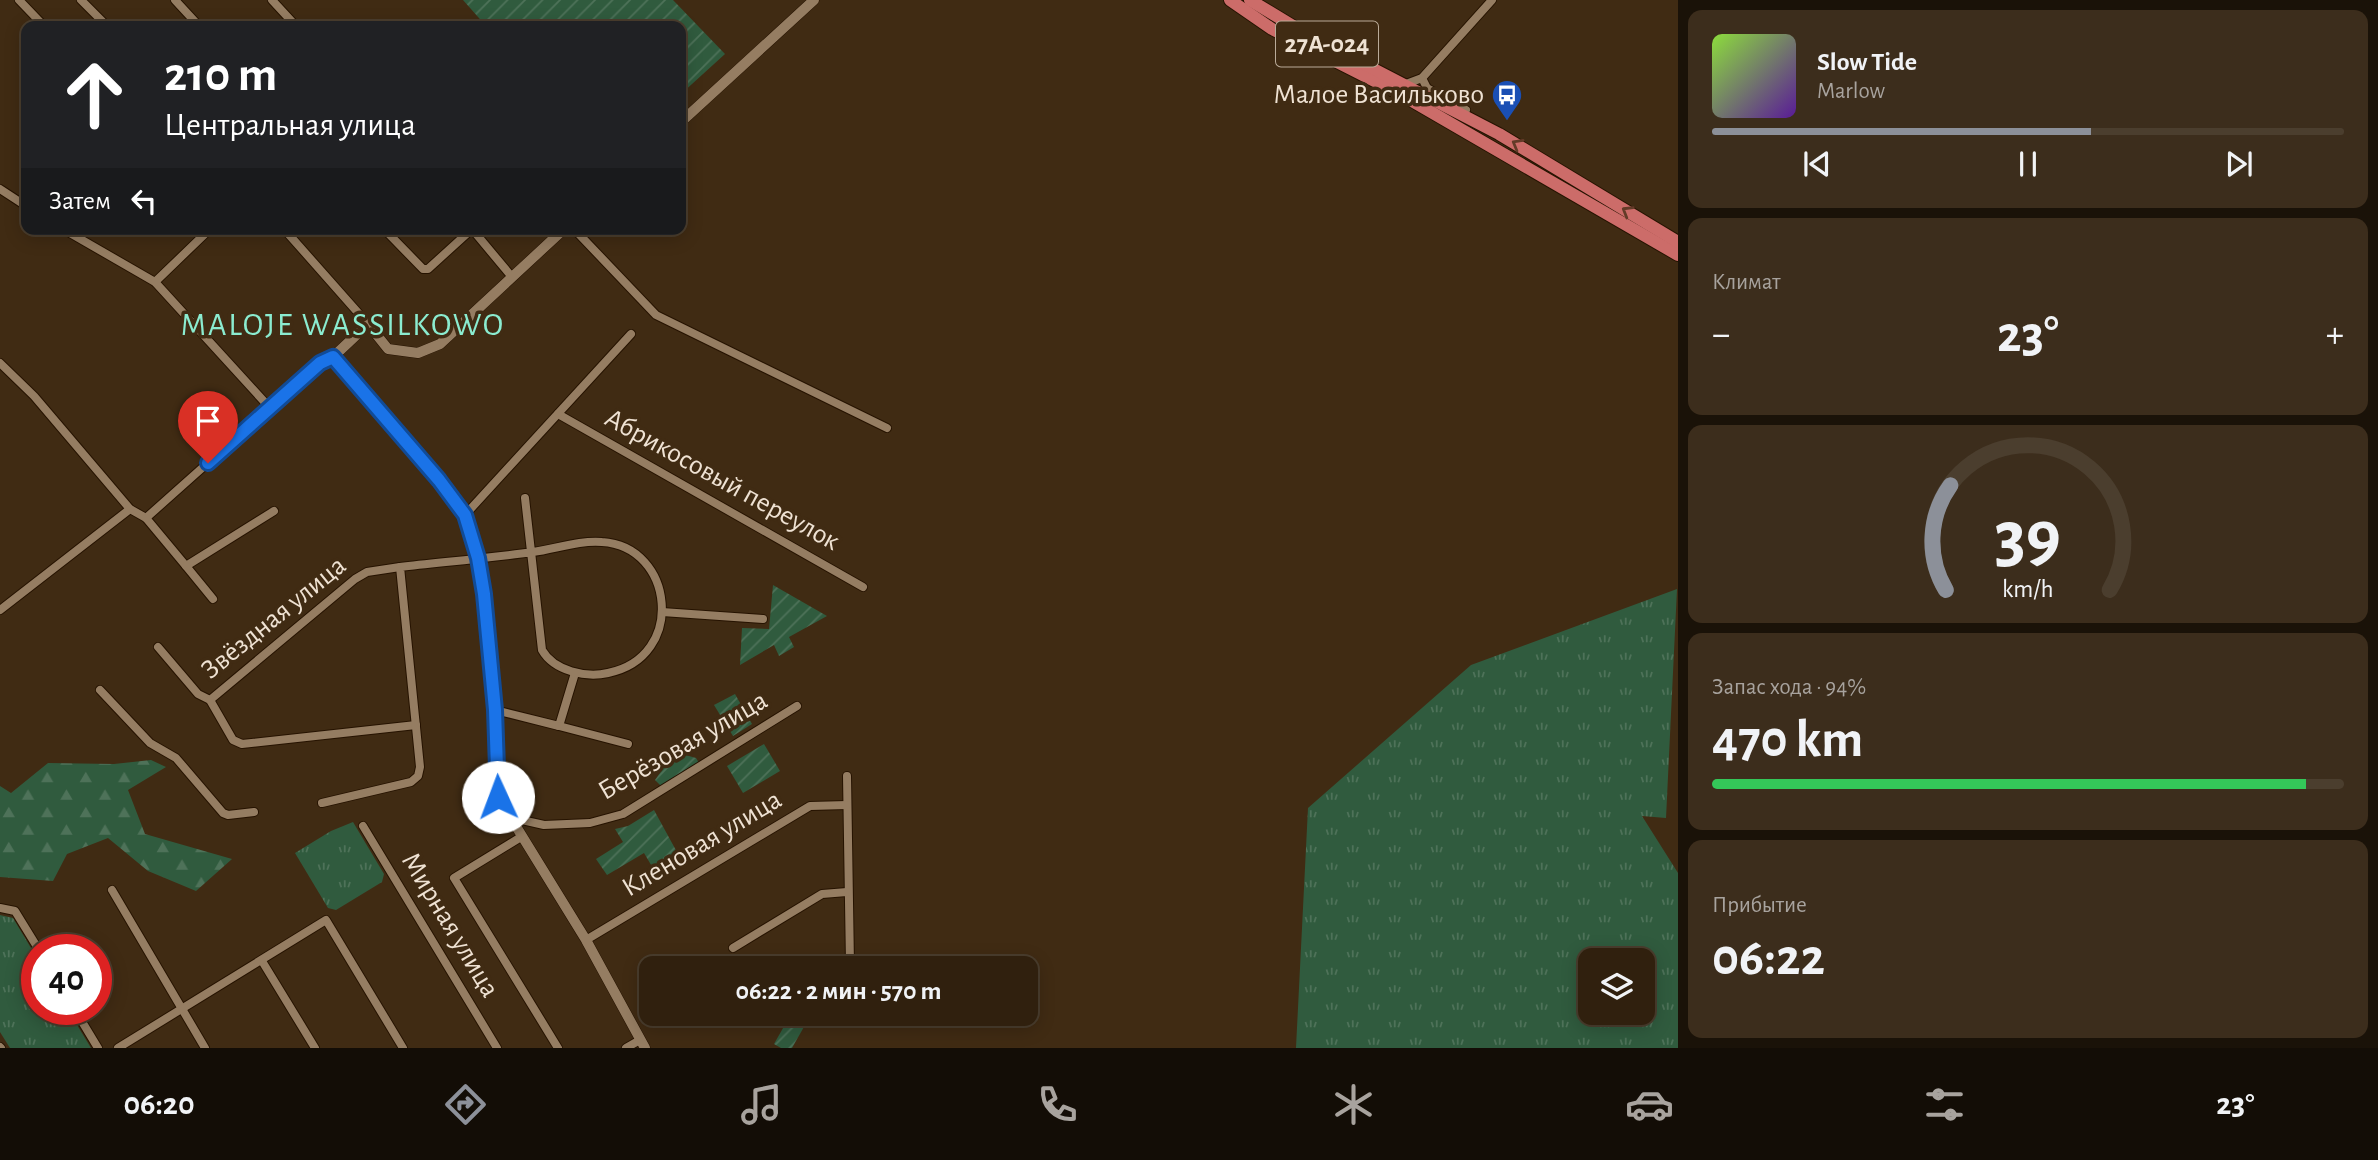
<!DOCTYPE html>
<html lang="ru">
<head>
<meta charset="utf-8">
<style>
	body { margin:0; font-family:"Alegreya Sans",sans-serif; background:#3c2d1c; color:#f1f3f6; height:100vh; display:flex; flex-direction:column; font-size:26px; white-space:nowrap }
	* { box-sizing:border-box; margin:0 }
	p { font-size:23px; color:#a8a39e }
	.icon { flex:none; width:38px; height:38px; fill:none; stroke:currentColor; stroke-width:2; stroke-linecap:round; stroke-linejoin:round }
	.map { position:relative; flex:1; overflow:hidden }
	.sheet { display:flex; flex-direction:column; gap:10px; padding:10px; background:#1a1208; width:700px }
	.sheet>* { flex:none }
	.banner { position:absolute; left:21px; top:21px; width:665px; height:214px; border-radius:14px; box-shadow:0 4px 18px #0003,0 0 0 2px #4b3e2e; background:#202124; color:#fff; overflow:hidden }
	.tools { position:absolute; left:1578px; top:948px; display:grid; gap:14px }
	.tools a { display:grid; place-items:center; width:77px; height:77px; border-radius:14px; background:#30200e; box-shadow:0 4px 18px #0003,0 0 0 2px #4b3e2e; font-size:35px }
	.speed { position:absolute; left:21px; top:934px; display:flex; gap:14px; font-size:35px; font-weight:700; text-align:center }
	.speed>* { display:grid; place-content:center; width:91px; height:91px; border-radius:50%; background:#30200e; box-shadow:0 4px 18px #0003,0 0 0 2px #4b3e2e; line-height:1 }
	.speed .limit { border:10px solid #d22; background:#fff; color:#111 }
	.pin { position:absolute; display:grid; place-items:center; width:60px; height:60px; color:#fff; margin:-72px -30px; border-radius:50% 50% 50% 0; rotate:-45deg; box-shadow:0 0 7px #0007 }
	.pin .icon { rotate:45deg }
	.me { position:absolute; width:77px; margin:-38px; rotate:358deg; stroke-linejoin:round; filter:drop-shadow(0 0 5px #0008) }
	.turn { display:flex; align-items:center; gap:24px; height:147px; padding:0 28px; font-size:32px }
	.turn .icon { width:91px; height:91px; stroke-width:2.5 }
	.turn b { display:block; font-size:49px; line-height:60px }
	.then { display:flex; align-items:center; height:66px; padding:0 28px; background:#0003; gap:14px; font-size:26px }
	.big { font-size:52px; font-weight:700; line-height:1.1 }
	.sheet .tile { flex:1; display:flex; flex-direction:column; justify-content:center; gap:10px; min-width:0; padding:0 24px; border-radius:14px; background:#3c2d1c }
	.sheet .dial { align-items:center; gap:0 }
	.dial svg { height:182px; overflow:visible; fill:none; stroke:#4b3e2e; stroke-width:7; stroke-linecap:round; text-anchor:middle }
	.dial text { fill:#f1f3f6; stroke:none }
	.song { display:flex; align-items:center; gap:21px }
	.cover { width:84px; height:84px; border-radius:10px; background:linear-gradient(135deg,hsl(90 70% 55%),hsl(270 70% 35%)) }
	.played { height:7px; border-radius:4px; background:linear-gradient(90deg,#8c9099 60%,#4b3e2e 60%) }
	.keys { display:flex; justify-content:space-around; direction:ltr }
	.heat { display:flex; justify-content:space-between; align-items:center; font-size:38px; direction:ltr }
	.charge { height:10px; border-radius:5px; background:linear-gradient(90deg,#34c759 94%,#4b3e2e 0) }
	.trip { position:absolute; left:639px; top:956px; width:399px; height:70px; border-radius:14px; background:#30200e; box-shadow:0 4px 18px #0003,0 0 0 2px #4b3e2e; font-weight:700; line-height:70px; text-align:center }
	.tab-bar { display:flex; height:112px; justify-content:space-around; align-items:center; background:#130d06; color:#a8a39e }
	.tab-bar .icon { width:49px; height:49px }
	.tab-bar .selected { color:#8c9099 }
	.tab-bar b { font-size:32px; color:#f1f3f6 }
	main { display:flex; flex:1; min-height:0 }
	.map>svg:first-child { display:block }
	.grass { fill:url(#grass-tufts); fill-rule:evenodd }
	.forest { fill:url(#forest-firs) }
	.garden { fill:url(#garden-furrows) }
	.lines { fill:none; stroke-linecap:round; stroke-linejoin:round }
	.minor-casing { stroke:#261300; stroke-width:10 }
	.tertiary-casing { stroke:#261300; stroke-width:11 }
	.primary-casing { stroke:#261300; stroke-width:14 }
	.minor { stroke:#957d62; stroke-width:8 }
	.tertiary { stroke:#957d62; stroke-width:10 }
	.primary { stroke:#cc6c69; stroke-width:12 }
	.oneway { stroke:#633b28 }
	.route-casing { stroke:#114b97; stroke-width:18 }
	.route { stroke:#1a73e8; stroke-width:12 }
	.labels { text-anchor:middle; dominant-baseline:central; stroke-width:7; stroke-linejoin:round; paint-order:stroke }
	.shield { fill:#402b13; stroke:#baab99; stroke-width:2 }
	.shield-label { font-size:26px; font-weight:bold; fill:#efe2d3 }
	.poi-label { font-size:28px; fill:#efe2d3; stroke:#402b13; text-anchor:end }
	.street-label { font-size:28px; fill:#efe2d3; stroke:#402b13 }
	.quarter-label { font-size:32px; letter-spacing:2px; fill:#8becd0; stroke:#402b13 }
</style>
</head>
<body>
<main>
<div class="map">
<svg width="1678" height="1048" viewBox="0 0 1678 1048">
	<defs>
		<pattern id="grass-tufts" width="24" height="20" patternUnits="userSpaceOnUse" patternTransform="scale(1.75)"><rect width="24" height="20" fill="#305b3e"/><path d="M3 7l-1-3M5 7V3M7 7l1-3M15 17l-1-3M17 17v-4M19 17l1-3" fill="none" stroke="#4e7259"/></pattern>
		<pattern id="forest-firs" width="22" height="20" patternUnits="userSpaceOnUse" patternTransform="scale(1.75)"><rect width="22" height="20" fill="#305b3e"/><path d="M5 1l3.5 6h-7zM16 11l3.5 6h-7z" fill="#4e7259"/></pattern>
		<pattern id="garden-furrows" width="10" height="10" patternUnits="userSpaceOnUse" patternTransform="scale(1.75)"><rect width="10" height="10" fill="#305b3e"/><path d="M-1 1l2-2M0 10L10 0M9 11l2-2" fill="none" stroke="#4e7259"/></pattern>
	</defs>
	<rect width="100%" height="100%" fill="#402b13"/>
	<g class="grass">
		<path d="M1677,589L1666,818L1642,816L1678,873V1048H1296L1308,808L1471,665ZM1591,961H1643V1013H1591Z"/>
		<polygon points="353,822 384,874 382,882 336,910 328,908 295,853 331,831"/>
		<polygon points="0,915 13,918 37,958 37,1010 68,1010 91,1048 10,1048 0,1032"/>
	</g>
	<polygon class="forest" points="151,760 166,767 128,790 145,834 232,859 196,891 148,871 108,838 67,854 53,881 0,877 0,786 11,793 48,763 114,764"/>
	<g class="garden">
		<polygon points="463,0 673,0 725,54 681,94 681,26 486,26"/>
		<polygon points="773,585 827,616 789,637 794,647 779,656 774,645 740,665 742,628 769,629"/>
		<polygon points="735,694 752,724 733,736 714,705"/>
		<polygon points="764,744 780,771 743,793 727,766"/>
		<polygon points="675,752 696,758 699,763 661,786 655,780"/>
		<polygon points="654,810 684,865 660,880 644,853 607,875 596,859 623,842 615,829 628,826"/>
		<polygon points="791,1014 805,1025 792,1048 781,1048 774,1044"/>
	</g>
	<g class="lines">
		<g class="minor-casing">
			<g id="minor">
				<polyline points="19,0 44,26"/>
				<polyline points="81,0 107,26"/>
				<polyline points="175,0 199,26"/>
				<polyline points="272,0 296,26"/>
				<polyline points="1422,78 1427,88 1466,110"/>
				<polyline points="1406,84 1422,78 1492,0"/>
				<polyline points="0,189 26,206"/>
				<polyline points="63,229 155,282 270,408"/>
				<polyline points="284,229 368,324"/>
				<polyline points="384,229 423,269 428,269 472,229"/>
				<polyline points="472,229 512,277"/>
				<polyline points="574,229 656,315 887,428"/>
				<polyline points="155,282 210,229"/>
				<polyline points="0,363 34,396 130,509 146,518 186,566 274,511"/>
				<polyline points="558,414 863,587"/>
				<polyline points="465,515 631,334"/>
				<polyline points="146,518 320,363 333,357"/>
				<polyline points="186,566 213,599"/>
				<polyline points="0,610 130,509"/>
				<polyline points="662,612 763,619"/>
				<polyline points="158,647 198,694 210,700 355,579 367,572 400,567"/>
				<polyline points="100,690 150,743 176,758 223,813 228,815 254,812"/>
				<polyline points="210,700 233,740 242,744 416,725"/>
				<polyline points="495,710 559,726 575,673"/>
				<polyline points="559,726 628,744"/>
				<polyline points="847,776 850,965"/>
				<path d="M322,803L411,782L418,776L420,767L400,567C444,562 489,558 533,552C555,549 580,540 602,542C674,546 687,657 608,673C586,678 554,671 542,650L525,498"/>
				<polyline points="508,817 544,825 590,823 623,814 797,706"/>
				<polyline points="363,826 497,1048"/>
				<polyline points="521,837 454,878 558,1048"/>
				<polyline points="112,890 205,1048"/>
				<polyline points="0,908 15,911 39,950"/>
				<polyline points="586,940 810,806 847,805"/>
				<polyline points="733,948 822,894 847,892"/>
				<polyline points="262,961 315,1048"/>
				<polyline points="75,1010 98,1048"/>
				<polyline points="0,1047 1,1048"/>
				<polyline points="118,1048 326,920 403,1048"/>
				<polyline points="626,1048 640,1040"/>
			</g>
		</g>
		<g class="tertiary-casing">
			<g id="tertiary">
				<polyline points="681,122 814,0"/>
				<polyline points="564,229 440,344 418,353 388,349 368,324 333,357 439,479 465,515 478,558 484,594 495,710 498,797 586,940 645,1048"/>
			</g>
		</g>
		<g class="primary-casing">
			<g id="primary">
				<polyline points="1230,0 1272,29 1400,94 1678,255"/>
				<polyline points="1250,0 1306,34 1499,134 1678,242"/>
			</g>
		</g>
		<use href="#minor" class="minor"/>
		<use href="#tertiary" class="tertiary"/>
		<use href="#primary" class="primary"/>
	</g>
	<defs><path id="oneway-chevron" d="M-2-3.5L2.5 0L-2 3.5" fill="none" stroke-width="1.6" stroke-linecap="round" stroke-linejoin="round" transform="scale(1.75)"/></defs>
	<g class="oneway">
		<use href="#oneway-chevron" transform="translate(1517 144) rotate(-150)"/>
		<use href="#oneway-chevron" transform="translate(1627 211) rotate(-149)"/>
	</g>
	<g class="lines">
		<g class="route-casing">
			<polyline id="route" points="208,463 320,363 333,357 439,480 465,515 478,558 484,594 495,710 498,797"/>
		</g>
		<use href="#route" class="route"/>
	</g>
	<defs>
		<g id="bus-pin" transform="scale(1.575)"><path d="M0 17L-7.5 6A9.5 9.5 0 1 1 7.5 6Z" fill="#1a4fb4" stroke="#402b13"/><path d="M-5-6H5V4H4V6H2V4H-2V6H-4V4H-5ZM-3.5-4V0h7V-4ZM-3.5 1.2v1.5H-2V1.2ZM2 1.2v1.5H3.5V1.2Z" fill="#fff"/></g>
	</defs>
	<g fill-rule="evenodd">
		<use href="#bus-pin" x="1507" y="95"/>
	</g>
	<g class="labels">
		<rect class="shield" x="1276" y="21.5" width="102" height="45" rx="5"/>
		<g class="shield-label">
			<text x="1327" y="44">27А-024</text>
		</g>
		<g class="poi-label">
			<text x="1484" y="95">Малое Васильково</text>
		</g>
		<g class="street-label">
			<text transform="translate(722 480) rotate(29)">Абрикосовый переулок</text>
			<text transform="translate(274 618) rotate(-39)">Звёздная улица</text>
			<text transform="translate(683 746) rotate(-30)">Берёзовая улица</text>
			<text transform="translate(702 844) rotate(-31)">Кленовая улица</text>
			<text transform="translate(450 925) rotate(59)">Мирная улица</text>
		</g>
		<g class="quarter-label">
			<text x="343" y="325">MALOJE WASSILKOWO</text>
		</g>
	</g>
</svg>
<div class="tools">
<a><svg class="icon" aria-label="layers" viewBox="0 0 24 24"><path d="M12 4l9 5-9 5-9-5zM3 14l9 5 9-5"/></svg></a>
</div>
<div class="speed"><div class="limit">40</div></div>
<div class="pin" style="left:208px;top:463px;background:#d93025"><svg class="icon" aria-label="arrive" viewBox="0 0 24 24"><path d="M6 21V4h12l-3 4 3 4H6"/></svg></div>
<svg class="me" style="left:498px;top:797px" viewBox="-20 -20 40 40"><circle r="19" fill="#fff"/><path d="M0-13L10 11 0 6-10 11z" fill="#1a73e8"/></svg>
<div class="trip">06:22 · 2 мин · 570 m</div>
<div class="banner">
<div class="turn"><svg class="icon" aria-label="ahead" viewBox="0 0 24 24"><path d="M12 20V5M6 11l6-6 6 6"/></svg><div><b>210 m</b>Центральная улица</div></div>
<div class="then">Затем<svg class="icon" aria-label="left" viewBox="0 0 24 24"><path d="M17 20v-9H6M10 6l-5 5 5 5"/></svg></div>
</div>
</div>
<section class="sheet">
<div class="tile">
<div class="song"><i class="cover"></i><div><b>Slow Tide</b><p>Marlow</p></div></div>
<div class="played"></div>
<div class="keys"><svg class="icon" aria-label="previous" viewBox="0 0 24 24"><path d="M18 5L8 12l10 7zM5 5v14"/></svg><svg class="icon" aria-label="pause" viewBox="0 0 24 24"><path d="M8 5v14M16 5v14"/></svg><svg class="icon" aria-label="next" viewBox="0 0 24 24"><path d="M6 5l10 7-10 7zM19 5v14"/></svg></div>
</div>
<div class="tile"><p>Климат</p>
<div class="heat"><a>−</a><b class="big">23°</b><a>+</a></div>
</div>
<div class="tile dial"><svg viewBox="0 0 100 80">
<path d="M14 69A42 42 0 1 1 86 69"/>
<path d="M14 69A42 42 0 0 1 16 23" stroke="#8c9099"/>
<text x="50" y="56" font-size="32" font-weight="700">39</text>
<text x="50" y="72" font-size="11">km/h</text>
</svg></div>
<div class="tile"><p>Запас хода · 94%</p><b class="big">470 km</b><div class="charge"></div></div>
<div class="tile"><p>Прибытие</p><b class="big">06:22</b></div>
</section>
</main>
<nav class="tab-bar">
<b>06:20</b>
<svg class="icon selected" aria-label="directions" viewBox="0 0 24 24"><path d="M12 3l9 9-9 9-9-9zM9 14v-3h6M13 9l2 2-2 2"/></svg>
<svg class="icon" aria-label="music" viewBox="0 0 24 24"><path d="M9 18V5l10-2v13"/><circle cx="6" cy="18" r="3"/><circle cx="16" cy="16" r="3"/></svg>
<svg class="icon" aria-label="phone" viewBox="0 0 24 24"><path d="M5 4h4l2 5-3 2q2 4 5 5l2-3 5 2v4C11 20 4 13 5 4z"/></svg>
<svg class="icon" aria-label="climate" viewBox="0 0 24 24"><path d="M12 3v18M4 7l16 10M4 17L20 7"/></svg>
<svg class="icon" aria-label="car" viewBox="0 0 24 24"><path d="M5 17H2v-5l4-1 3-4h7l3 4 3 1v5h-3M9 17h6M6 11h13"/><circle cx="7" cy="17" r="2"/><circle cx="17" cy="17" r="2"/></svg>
<svg class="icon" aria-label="filters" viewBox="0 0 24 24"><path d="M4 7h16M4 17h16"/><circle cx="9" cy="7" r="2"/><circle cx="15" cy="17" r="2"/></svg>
<b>23°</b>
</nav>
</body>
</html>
